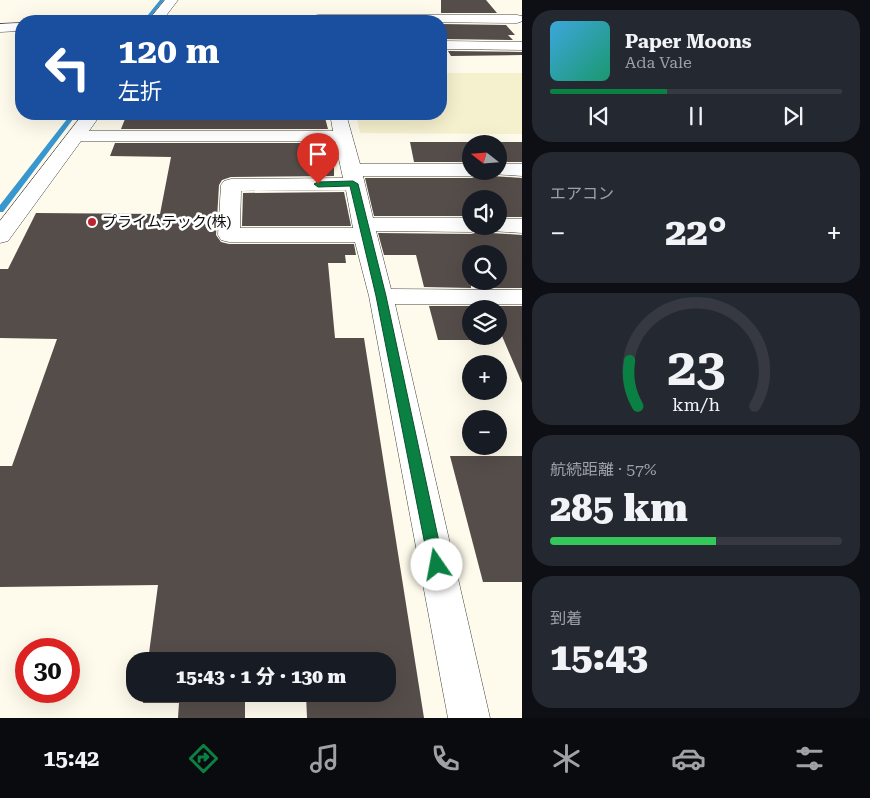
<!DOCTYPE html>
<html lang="ja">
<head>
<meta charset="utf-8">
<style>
	body { margin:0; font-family:"Roboto Serif","Noto Sans JP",serif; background:#242831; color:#f1f3f6; height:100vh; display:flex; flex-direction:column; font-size:19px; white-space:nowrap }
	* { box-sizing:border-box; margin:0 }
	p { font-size:16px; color:#9ea1a6 }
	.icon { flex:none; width:28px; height:28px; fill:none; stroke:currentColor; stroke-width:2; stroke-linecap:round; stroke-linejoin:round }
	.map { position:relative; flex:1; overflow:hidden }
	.sheet { display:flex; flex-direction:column; gap:10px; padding:10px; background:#0d0f14; width:348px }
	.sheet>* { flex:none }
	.hud { position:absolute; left:15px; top:15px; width:432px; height:105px; border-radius:20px; box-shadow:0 5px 20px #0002; background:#1a4fa0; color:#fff; overflow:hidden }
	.needle { width:32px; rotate:287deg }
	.tools { position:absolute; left:462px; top:135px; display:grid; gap:10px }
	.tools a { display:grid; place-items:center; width:45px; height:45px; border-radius:50%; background:#171b24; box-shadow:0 5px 20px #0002; font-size:25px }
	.speed { position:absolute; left:15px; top:638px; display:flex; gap:10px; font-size:25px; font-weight:700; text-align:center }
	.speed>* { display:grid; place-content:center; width:65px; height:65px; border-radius:50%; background:#171b24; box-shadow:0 5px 20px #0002; line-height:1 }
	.speed .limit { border:8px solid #d22; background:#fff; color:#111 }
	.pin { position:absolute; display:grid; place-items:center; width:42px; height:42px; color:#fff; margin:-51px -21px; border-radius:50% 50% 50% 0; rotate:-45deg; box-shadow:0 0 5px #0007 }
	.pin .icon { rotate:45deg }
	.me { position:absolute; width:55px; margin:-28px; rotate:348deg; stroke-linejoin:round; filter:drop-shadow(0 0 4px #0008) }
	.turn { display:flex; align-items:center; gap:18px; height:105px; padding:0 20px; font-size:22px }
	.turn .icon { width:65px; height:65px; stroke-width:2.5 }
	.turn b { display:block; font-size:35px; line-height:42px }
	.big { font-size:38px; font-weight:800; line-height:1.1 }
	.sheet .tile { flex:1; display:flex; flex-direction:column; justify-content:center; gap:8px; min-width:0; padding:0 18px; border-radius:20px; background:#242831 }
	.sheet .dial { align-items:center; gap:0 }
	.dial svg { height:130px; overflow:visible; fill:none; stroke:#363941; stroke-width:7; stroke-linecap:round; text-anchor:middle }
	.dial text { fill:#f1f3f6; stroke:none }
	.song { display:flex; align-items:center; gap:15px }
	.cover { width:60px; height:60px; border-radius:8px; background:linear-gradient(135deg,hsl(200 70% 55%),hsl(160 70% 35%)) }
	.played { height:5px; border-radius:2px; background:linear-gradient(90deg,#0b8043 40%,#363941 40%) }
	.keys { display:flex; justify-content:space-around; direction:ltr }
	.heat { display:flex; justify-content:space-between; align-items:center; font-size:28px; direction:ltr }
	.charge { height:8px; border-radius:4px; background:linear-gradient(90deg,#34c759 57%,#363941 0) }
	.trip { position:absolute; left:126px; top:652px; width:270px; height:50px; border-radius:20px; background:#171b24; box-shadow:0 5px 20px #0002; font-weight:800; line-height:50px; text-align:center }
	.tabs { display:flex; height:80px; justify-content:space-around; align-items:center; background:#090b0e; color:#9ea1a6 }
	.tabs .icon { width:35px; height:35px }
	.tabs .on { color:#0b8043 }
	.tabs b { font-size:22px; color:#f1f3f6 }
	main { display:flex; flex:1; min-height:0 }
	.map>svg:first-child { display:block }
	.farmland { fill:#f5f0cd }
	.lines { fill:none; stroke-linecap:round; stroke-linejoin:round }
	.stream { fill:#3797ce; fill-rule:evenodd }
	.building { fill:#554d49 }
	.minor-casing { stroke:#404040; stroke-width:1 }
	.minor { fill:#fff; fill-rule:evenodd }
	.route { fill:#0b8043; stroke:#07532c }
	.poi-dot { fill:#be2330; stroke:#fff; stroke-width:2 }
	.labels { text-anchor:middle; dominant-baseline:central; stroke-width:5; stroke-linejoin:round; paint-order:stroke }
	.far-poi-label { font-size:15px; fill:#0d0d0d; stroke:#fff; text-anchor:start }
</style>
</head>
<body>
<main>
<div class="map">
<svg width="523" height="718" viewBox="0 0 523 718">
	<rect width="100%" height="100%" fill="#fffbec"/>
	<polygon class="farmland" points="441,73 522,73 522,134 360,133 356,114 441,114"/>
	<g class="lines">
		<g class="stream">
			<polygon points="160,0 164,0 147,21 143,21"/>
			<polygon points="71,114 77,114 3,212 0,212 0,205"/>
		</g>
	</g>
	<g class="building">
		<polygon points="441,0 486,0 497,13 441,13"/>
		<polygon points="441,24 506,25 515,35 508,35 513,40 442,39"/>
		<polygon points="448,51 523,52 523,55 451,56"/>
		<polygon points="127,114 324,114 328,129 121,129"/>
		<polygon points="410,142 523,142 523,162 499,162 499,144 471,144 471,162 414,162"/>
		<polygon points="115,143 330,143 330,160 334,160 334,176 231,177 222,180 219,185 216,235 221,242 229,244 354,244 356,255 345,255 346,263 328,263 335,338 364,338 424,718 307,718 306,694 245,695 245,718 178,718 179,703 143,703 144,694 388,694 388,661 148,661 158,585 0,587 0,466 12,466 57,339 0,338 0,269 8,269 36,213 160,214 171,157 110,156"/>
		<polygon points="482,171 488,171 492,176 523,178 523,217 499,217 499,199 471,199 471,216 374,216 365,178 471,178 479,176"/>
		<polygon points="344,192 351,226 242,226 243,193"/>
		<polygon points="483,226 486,226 491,233 523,235 523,288 481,288 479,281 499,281 499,254 471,254 471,288 424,287 416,255 384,255 378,233 471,234 479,232"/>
		<polygon points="429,306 471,306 471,340 438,340"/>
		<polygon points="489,306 523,306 523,385 499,329 499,309 490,309"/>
		<polygon points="450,456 523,456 523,582 483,582"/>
	</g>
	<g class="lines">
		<g class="minor-casing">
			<g id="minor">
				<polygon points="165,0 178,0 162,21 148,21"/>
				<polygon points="319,15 517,15 522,16 523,21 517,23 314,21 312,19 314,16"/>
				<polygon points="21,23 21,31 0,32 0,24"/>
				<polygon points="441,41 523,42 523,50 441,49"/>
				<path d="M83,114H101L89,131H333L330,114H346L360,164H471V171H480L478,174L471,176H363L373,218H471V226H481L479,230L471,232L376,231L391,289L523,290V304H395L490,718H448L369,296L355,242H229L221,240L218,235L221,185L224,181L231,179L343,178L335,141H81L8,241L0,243V221ZM346,190L353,228H240L241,191Z"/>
				<polygon points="499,164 523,164 523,176 492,174 490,171 499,171"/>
				<polygon points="499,219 523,219 523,233 491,231 488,226 499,226"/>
			</g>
		</g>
		<use href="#minor" class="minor"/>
	</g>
	<polygon class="route" points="353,181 358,184 386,296 444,565 442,569 437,571 432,569 429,565 376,296 350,186 318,187 314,184 318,182"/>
	<circle class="poi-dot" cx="92" cy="222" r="5"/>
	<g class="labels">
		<g class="far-poi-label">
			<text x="102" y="222">プライムテック(株)</text>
		</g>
	</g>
</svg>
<div class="tools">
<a><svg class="needle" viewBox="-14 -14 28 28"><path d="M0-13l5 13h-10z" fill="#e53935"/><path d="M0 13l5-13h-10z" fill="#9ea1a6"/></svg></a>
<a><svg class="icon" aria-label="sound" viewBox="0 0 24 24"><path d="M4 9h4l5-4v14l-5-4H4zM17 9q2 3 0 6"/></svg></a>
<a><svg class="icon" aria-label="search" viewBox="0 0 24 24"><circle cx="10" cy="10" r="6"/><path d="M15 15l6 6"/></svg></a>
<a><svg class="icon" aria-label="layers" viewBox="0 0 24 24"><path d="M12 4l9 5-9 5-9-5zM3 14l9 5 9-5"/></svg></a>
<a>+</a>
<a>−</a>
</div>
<div class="speed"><div class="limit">30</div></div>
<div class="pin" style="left:318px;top:184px;background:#d93025"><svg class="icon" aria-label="arrive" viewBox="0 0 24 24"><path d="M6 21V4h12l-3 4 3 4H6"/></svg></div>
<svg class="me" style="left:437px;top:565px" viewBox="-20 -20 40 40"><circle r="19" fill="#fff"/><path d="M0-13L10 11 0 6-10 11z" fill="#0b8043"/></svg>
<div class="trip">15:43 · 1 分 · 130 m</div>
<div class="hud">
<div class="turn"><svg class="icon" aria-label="left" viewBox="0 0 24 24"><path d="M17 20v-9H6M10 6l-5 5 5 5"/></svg><div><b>120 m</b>左折</div></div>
</div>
</div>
<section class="sheet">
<div class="tile">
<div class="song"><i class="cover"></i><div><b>Paper Moons</b><p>Ada Vale</p></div></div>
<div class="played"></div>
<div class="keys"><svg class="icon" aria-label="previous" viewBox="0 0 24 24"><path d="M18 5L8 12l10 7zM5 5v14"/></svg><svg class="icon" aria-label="pause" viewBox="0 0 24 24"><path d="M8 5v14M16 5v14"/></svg><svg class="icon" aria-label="next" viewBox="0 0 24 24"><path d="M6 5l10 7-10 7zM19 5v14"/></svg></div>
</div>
<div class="tile"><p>エアコン</p>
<div class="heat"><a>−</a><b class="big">22°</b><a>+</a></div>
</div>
<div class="tile dial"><svg viewBox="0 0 100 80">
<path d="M14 69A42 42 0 1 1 86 69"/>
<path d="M14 69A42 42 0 0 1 9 41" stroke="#0b8043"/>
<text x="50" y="56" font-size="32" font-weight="700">23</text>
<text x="50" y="72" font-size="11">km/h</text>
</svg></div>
<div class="tile"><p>航続距離 · 57%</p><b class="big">285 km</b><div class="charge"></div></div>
<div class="tile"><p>到着</p><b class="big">15:43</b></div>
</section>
</main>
<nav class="tabs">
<b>15:42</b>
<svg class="icon on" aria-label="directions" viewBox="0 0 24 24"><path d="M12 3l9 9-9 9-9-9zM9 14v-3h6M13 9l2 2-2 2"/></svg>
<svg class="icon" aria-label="music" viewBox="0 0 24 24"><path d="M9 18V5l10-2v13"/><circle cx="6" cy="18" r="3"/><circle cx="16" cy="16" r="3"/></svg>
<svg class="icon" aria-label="phone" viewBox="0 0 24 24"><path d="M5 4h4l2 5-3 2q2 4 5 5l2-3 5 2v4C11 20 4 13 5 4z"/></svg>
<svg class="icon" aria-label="climate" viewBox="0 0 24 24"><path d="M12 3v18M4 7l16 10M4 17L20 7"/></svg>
<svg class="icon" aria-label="car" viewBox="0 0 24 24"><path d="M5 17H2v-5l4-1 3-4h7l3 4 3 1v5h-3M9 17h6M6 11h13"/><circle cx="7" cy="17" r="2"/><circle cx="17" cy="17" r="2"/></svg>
<svg class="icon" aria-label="filters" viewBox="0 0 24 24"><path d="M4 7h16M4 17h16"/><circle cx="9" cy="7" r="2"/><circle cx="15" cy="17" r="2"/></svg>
</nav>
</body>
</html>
